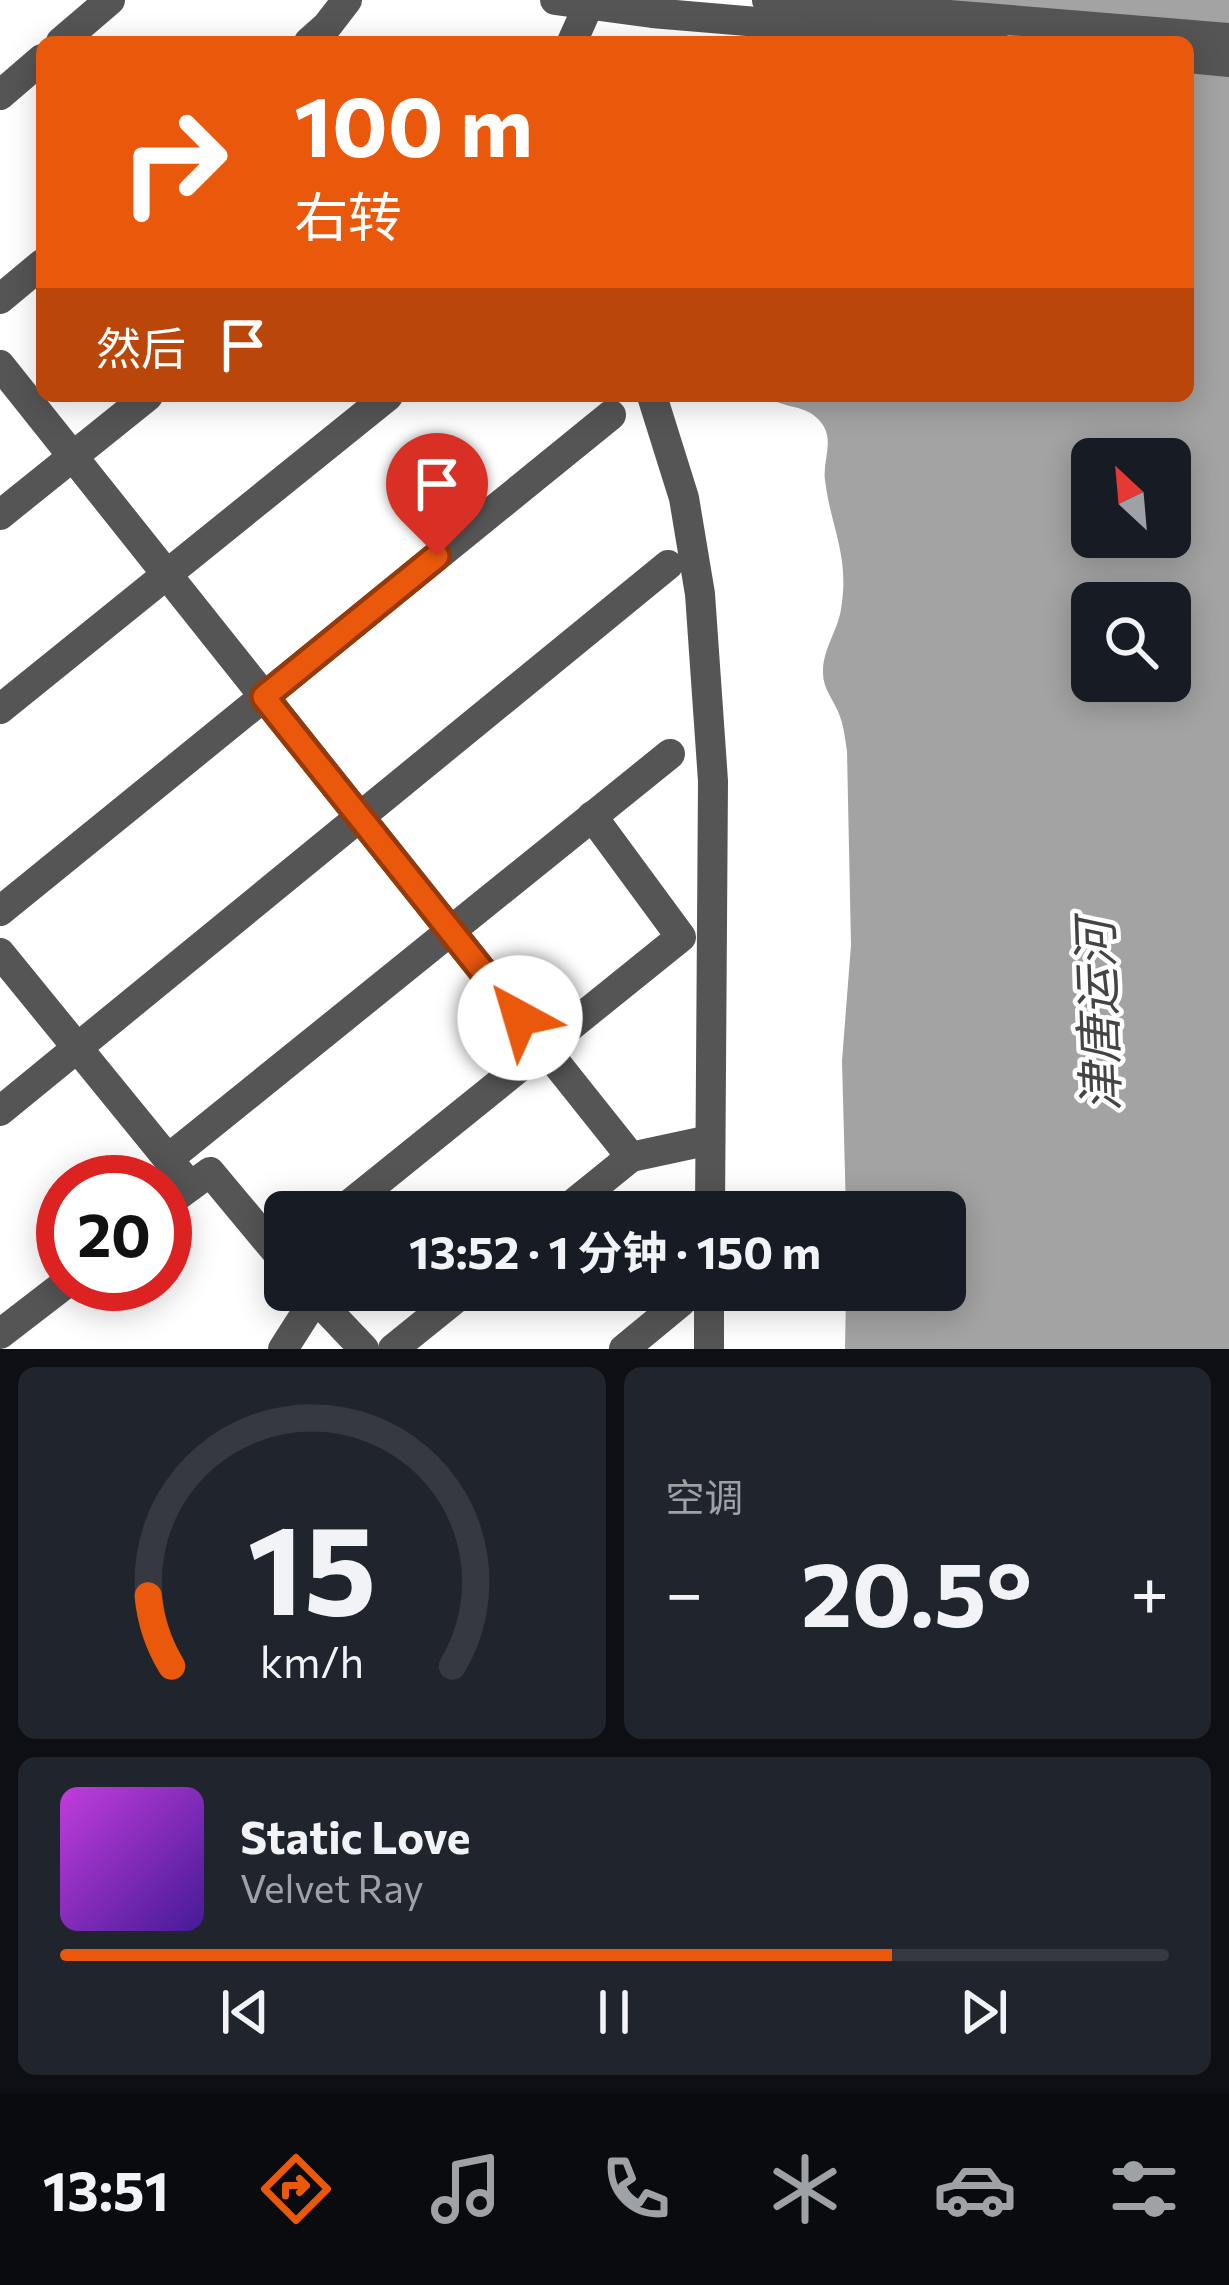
<!DOCTYPE html>
<html lang="zh">
<head>
<meta charset="utf-8">
<style>
	body { margin:0; font-family:Commissioner,"Noto Sans SC",sans-serif; background:#20242c; color:#f1f3f6; height:100vh; display:flex; flex-direction:column; font-size:45px; white-space:nowrap }
	* { box-sizing:border-box; margin:0 }
	p { font-size:39px; color:#9ea1a6 }
	.icon { flex:none; width:66px; height:66px; fill:none; stroke:currentColor; stroke-width:2; stroke-linecap:round; stroke-linejoin:round }
	.map { position:relative; height:1349px; overflow:hidden }
	.panel { display:flex; flex-direction:column; gap:18px; padding:18px; background:#0d0f14; flex:1 }
	.panel>* { flex:none }
	.guide { position:absolute; left:36px; top:36px; width:1158px; height:366px; border-radius:18px; box-shadow:0 6px 30px #0003; background:#ea580c; color:#fff; overflow:hidden }
	.needle { width:78px; rotate:334deg }
	.controls { position:absolute; left:1071px; top:438px; display:grid; gap:24px }
	.controls a { display:grid; place-items:center; width:120px; height:120px; border-radius:18px; background:#171b24; box-shadow:0 6px 30px #0003; font-size:60px }
	.speed { position:absolute; left:36px; top:1155px; display:flex; gap:24px; font-size:60px; font-weight:700; text-align:center }
	.speed>* { display:grid; place-content:center; width:156px; height:156px; border-radius:50%; background:#171b24; box-shadow:0 6px 30px #0003; line-height:1 }
	.speed .limit { border:18px solid #d22; background:#fff; color:#111 }
	.pin { position:absolute; display:grid; place-items:center; width:102px; height:102px; color:#fff; margin:-123px -51px; border-radius:50% 50% 50% 0; rotate:-45deg; box-shadow:0 0 12px #0007 }
	.pin .icon { rotate:45deg }
	.me { position:absolute; width:132px; margin:-66px; rotate:321deg; stroke-linejoin:round; filter:drop-shadow(0 0 9px #0008) }
	.turn { display:flex; align-items:center; gap:42px; height:252px; padding:0 60px; font-size:54px }
	.turn .icon { width:156px; height:156px; stroke-width:2.5 }
	.turn b { display:block; font-size:84px; line-height:102px }
	.then { display:flex; align-items:center; height:114px; padding:0 60px; background:#0003; gap:24px; font-size:45px }
	.big { font-size:90px; font-weight:700; line-height:1.1 }
	.panel .widget { flex:1; display:flex; flex-direction:column; justify-content:center; gap:18px; min-width:0; padding:0 42px; border-radius:18px; background:#20242c }
	.panel .dial { align-items:center; gap:0 }
	.dial svg { height:312px; overflow:visible; fill:none; stroke:#363941; stroke-width:7; stroke-linecap:round; text-anchor:middle }
	.dial text { fill:#f1f3f6; stroke:none }
	.song { display:flex; align-items:center; gap:36px }
	.cover { width:144px; height:144px; border-radius:18px; background:linear-gradient(135deg,hsl(290 70% 55%),hsl(260 70% 35%)) }
	.played { height:12px; border-radius:6px; background:linear-gradient(90deg,#ea580c 75%,#363941 75%) }
	.keys { display:flex; justify-content:space-around; direction:ltr }
	.heat { display:flex; justify-content:space-between; align-items:center; font-size:66px; direction:ltr }
	.panel .tiles { flex:1; display:grid; gap:18px; grid-template-columns:1fr 1fr }
	.widget:last-child { grid-column:span 2 }
	.trip { position:absolute; left:264px; top:1191px; width:702px; height:120px; border-radius:18px; background:#171b24; box-shadow:0 6px 30px #0003; font-weight:700; line-height:120px; text-align:center }
	.menu { display:flex; height:192px; justify-content:space-around; align-items:center; background:#090b0e; color:#9ea1a6 }
	.menu .icon { width:84px; height:84px }
	.menu .active { color:#ea580c }
	.menu b { font-size:54px; color:#f1f3f6 }
	.map>svg:first-child { display:block }
	.water { fill:#a3a3a3; fill-rule:evenodd }
	.lines { fill:none; stroke-linecap:round; stroke-linejoin:round }
	.minor { stroke:#555; stroke-width:30 }
	.route-casing { stroke:#983908; stroke-width:30 }
	.route { stroke:#ea580c; stroke-width:21 }
	.labels { text-anchor:middle; dominant-baseline:central; stroke-width:9; stroke-linejoin:round; paint-order:stroke }
	.water-label { font-size:48px; font-style:italic; fill:#444; stroke:#fff }
</style>
</head>
<body>
<div class="map">
<svg width="1229" height="1349" viewBox="0 0 1229 1349">
	<rect width="100%" height="100%" fill="#fff"/>
	<path class="water" d="M885,0H1229V1349H845L846,1290H945V1212H846L842,1061L851,945L847,751C845,739 844,726 839,714C834,700 822,688 823,671C823,649 838,630 841,609C850,556 831,529 825,480C822,459 837,438 818,419C804,404 782,409 768,396H1188V42H883ZM1092,459H1170V537H1092ZM1092,603H1170V681H1092Z"/>
	<g class="lines">
		<g class="minor">
			<polyline points="555,0 652,13 994,42"/>
			<polyline points="767,0 1229,38"/>
			<polyline points="61,42 110,0"/>
			<polyline points="309,42 327,26 347,0"/>
			<polyline points="572,42 589,4 588,0"/>
			<polyline points="1188,58 1229,62"/>
			<polyline points="0,95 42,59"/>
			<polyline points="0,299 42,264"/>
			<polyline points="0,365 631,1157"/>
			<polyline points="652,396 684,498 700,594 713,781 710,1212"/>
			<polyline points="0,515 148,396"/>
			<polyline points="0,709 388,396"/>
			<polyline points="0,911 611,415"/>
			<polyline points="0,953 190,1186"/>
			<polyline points="0,1111 668,565"/>
			<polyline points="168,1159 670,754"/>
			<polyline points="165,1205 210,1172 285,1262"/>
			<polyline points="340,1212 681,937 592,816"/>
			<polyline points="563,1212 631,1157 710,1140"/>
			<polyline points="308,1290 364,1349"/>
			<polyline points="0,1334 65,1284"/>
			<polyline points="283,1349 315,1299"/>
			<polyline points="393,1349 466,1290"/>
			<polyline points="624,1349 681,1302 672,1290"/>
			<polyline points="709,1349 709,1290"/>
		</g>
	</g>
	<g class="lines">
		<g class="route-casing">
			<polyline id="route" points="437,556 264,697 520,1018"/>
		</g>
		<use href="#route" class="route"/>
	</g>
	<g class="labels">
		<g class="water-label">
			<text transform="translate(1096 1016) rotate(-92)">津唐运河</text>
		</g>
	</g>
</svg>
<div class="controls">
<a><svg class="needle" viewBox="-14 -14 28 28"><path d="M0-13l5 13h-10z" fill="#e53935"/><path d="M0 13l5-13h-10z" fill="#9ea1a6"/></svg></a>
<a><svg class="icon" aria-label="search" viewBox="0 0 24 24"><circle cx="10" cy="10" r="6"/><path d="M15 15l6 6"/></svg></a>
</div>
<div class="speed"><div class="limit">20</div></div>
<div class="pin" style="left:437px;top:556px;background:#d93025"><svg class="icon" aria-label="arrive" viewBox="0 0 24 24"><path d="M6 21V4h12l-3 4 3 4H6"/></svg></div>
<svg class="me" style="left:520px;top:1018px" viewBox="-20 -20 40 40"><circle r="19" fill="#fff"/><path d="M0-13L10 11 0 6-10 11z" fill="#ea580c"/></svg>
<div class="trip">13:52 · 1 分钟 · 150 m</div>
<div class="guide">
<div class="turn"><svg class="icon" aria-label="right" viewBox="0 0 24 24"><path d="M7 20v-9h11M14 6l5 5-5 5"/></svg><div><b>100 m</b>右转</div></div>
<div class="then">然后<svg class="icon" aria-label="arrive" viewBox="0 0 24 24"><path d="M6 21V4h12l-3 4 3 4H6"/></svg></div>
</div>
</div>
<section class="panel">
<div class="tiles">
<div class="widget dial"><svg viewBox="0 0 100 80">
<path d="M14 69A42 42 0 1 1 86 69"/>
<path d="M14 69A42 42 0 0 1 8 51" stroke="#ea580c"/>
<text x="50" y="56" font-size="32" font-weight="700">15</text>
<text x="50" y="72" font-size="11">km/h</text>
</svg></div>
<div class="widget"><p>空调</p>
<div class="heat"><a>−</a><b class="big">20.5°</b><a>+</a></div>
</div>
<div class="widget">
<div class="song"><i class="cover"></i><div><b>Static Love</b><p>Velvet Ray</p></div></div>
<div class="played"></div>
<div class="keys"><svg class="icon" aria-label="previous" viewBox="0 0 24 24"><path d="M18 5L8 12l10 7zM5 5v14"/></svg><svg class="icon" aria-label="pause" viewBox="0 0 24 24"><path d="M8 5v14M16 5v14"/></svg><svg class="icon" aria-label="next" viewBox="0 0 24 24"><path d="M6 5l10 7-10 7zM19 5v14"/></svg></div>
</div>
</div>
</section>
<nav class="menu">
<b>13:51</b>
<svg class="icon active" aria-label="directions" viewBox="0 0 24 24"><path d="M12 3l9 9-9 9-9-9zM9 14v-3h6M13 9l2 2-2 2"/></svg>
<svg class="icon" aria-label="music" viewBox="0 0 24 24"><path d="M9 18V5l10-2v13"/><circle cx="6" cy="18" r="3"/><circle cx="16" cy="16" r="3"/></svg>
<svg class="icon" aria-label="phone" viewBox="0 0 24 24"><path d="M5 4h4l2 5-3 2q2 4 5 5l2-3 5 2v4C11 20 4 13 5 4z"/></svg>
<svg class="icon" aria-label="climate" viewBox="0 0 24 24"><path d="M12 3v18M4 7l16 10M4 17L20 7"/></svg>
<svg class="icon" aria-label="car" viewBox="0 0 24 24"><path d="M5 17H2v-5l4-1 3-4h7l3 4 3 1v5h-3M9 17h6M6 11h13"/><circle cx="7" cy="17" r="2"/><circle cx="17" cy="17" r="2"/></svg>
<svg class="icon" aria-label="filters" viewBox="0 0 24 24"><path d="M4 7h16M4 17h16"/><circle cx="9" cy="7" r="2"/><circle cx="15" cy="17" r="2"/></svg>
</nav>
</body>
</html>
